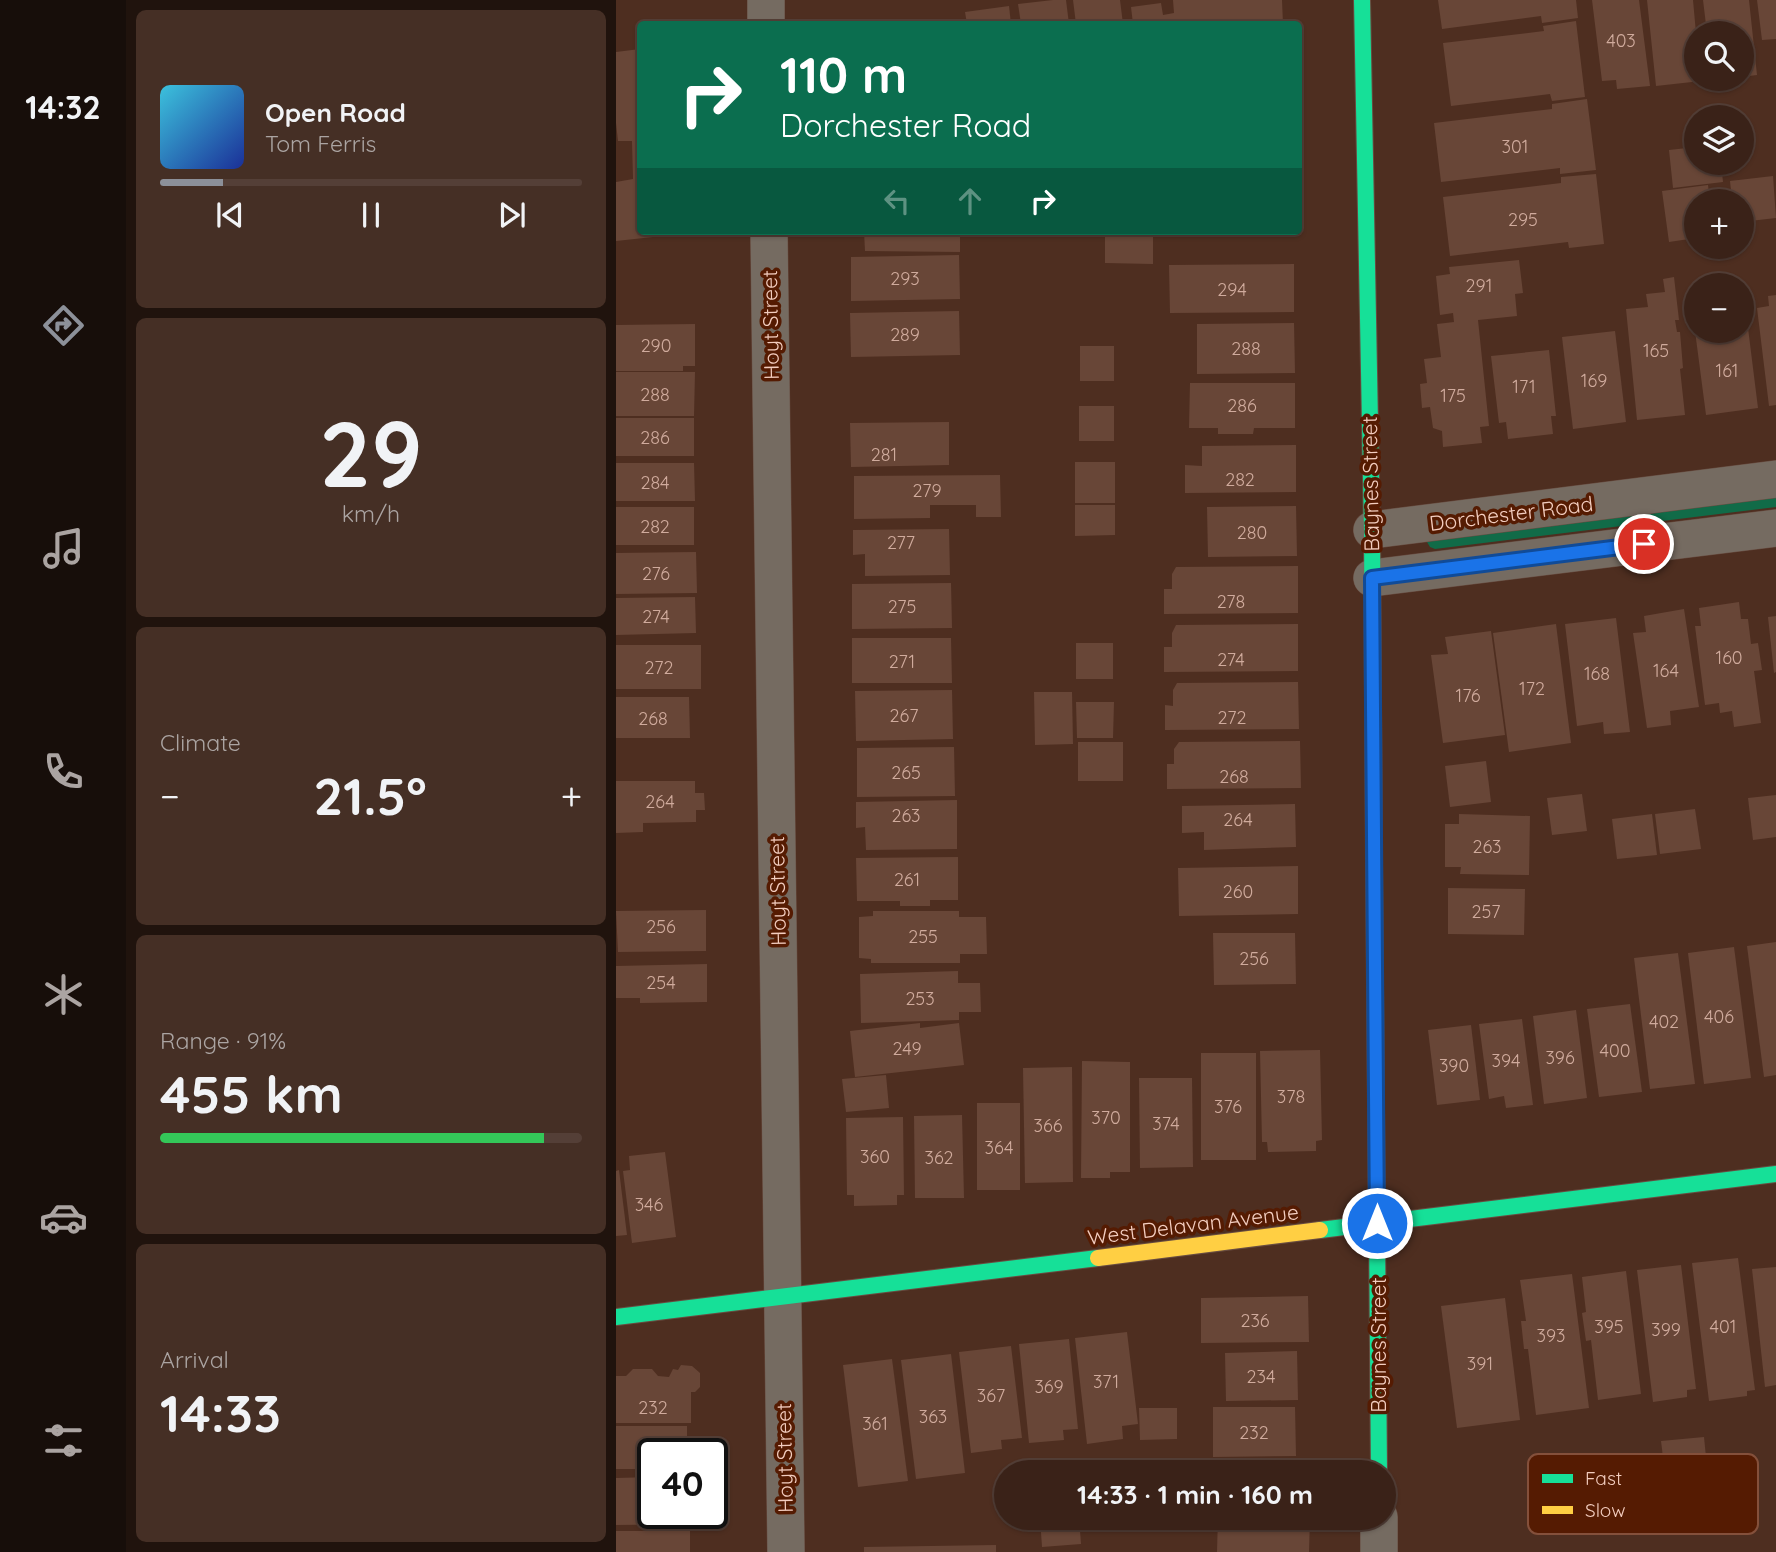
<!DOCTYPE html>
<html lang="en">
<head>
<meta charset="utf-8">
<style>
	body { margin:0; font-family:Quicksand,sans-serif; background:#452f25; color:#f1f3f6; height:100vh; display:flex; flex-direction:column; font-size:26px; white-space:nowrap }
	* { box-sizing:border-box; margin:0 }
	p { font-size:23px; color:#aba4a2 }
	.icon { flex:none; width:38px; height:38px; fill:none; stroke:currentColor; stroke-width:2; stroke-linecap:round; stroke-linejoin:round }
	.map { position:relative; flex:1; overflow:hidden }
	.panel { display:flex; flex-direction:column; gap:10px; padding:10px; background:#20130d; width:490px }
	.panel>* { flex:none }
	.top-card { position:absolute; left:21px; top:21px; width:665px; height:214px; border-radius:7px; box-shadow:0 2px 5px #0004,0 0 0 2px #543f37; background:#0b6e4f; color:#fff; overflow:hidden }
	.tools { position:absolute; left:1068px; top:21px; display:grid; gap:14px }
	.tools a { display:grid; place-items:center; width:70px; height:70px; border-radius:50%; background:#3a2218; box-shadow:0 2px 5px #0004,0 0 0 2px #543f37; font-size:35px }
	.speed { position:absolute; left:21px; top:1438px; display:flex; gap:14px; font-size:35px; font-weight:700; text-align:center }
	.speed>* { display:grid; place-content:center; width:91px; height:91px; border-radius:50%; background:#3a2218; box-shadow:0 2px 5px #0004,0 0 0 2px #543f37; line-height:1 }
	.speed .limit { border:4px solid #111; border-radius:10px; background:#fff; color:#111 }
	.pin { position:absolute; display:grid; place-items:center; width:60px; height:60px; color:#fff; margin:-30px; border:4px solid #fff; border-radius:50%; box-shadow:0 2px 7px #0007 }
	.me { position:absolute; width:77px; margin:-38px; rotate:0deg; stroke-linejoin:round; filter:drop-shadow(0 0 5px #0008) }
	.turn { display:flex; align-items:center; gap:24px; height:147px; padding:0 28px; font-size:32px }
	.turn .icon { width:91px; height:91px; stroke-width:2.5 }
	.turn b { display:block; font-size:49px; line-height:60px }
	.lanes { display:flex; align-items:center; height:66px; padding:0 28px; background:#0003; justify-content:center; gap:35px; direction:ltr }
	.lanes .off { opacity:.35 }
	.big { font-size:52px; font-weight:700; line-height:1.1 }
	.panel .tile { flex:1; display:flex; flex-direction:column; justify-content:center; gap:10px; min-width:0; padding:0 24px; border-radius:10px; background:#452f25 }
	.panel .dial { align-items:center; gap:0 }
	.dial b { font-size:91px; line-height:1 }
	.song { display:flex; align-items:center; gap:21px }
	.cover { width:84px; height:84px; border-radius:10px; background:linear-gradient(135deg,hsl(190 70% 55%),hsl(230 70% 35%)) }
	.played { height:7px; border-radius:4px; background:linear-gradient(90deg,#8c9099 15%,#543f37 15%) }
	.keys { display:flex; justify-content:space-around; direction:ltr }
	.heat { display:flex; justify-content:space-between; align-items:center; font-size:38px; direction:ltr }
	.charge { height:10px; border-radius:5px; background:linear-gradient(90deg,#34c759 91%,#543f37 0) }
	.trip { position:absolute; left:378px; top:1460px; width:402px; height:70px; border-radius:35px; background:#3a2218; box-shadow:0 2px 5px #0004,0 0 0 2px #543f37; font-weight:700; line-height:70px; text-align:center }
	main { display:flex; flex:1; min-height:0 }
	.tabs { display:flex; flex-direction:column; width:126px; justify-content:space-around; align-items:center; background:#170e0a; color:#aba4a2 }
	.tabs .icon { width:49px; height:49px }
	.tabs .on { color:#8c9099 }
	.tabs b { font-size:32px; color:#f1f3f6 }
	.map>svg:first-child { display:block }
	.green { fill:#116b48 }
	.building { fill:#684637 }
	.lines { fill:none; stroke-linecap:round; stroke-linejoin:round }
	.street-casing { stroke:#684c40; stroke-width:38 }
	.fast-casing { stroke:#684c40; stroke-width:18 }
	.slow-casing { stroke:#684c40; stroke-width:18 }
	.street { stroke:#756b61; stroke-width:37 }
	.fast { stroke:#16e098; stroke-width:16 }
	.slow { stroke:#ffcf43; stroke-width:16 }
	.route-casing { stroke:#114b97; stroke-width:18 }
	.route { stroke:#1a73e8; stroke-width:12 }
	.labels { text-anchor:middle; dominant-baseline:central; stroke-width:7; stroke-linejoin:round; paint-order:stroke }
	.number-label { font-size:18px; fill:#d0ab9d }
	.street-label { font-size:21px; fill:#f3cdbf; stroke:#551b02 }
	.key { fill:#551b02; stroke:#84503b; stroke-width:2 }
	.key-label { font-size:19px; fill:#f3cdbf }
</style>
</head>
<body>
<main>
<nav class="tabs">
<b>14:32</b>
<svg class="icon on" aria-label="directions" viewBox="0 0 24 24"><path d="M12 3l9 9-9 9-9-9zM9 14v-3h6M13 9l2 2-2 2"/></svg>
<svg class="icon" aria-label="music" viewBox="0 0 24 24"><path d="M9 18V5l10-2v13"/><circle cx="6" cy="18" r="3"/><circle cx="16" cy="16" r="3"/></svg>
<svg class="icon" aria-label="phone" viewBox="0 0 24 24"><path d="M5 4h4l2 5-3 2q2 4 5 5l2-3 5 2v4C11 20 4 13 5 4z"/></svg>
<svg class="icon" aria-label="climate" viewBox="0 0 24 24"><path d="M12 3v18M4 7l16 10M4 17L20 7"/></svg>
<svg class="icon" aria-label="car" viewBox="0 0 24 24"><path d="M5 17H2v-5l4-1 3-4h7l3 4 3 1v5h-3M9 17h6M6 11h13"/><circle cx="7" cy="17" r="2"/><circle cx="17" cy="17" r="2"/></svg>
<svg class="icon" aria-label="filters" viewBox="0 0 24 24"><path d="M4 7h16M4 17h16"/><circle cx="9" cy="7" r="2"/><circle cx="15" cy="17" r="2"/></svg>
</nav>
<section class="panel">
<div class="tile">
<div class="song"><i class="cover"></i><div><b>Open Road</b><p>Tom Ferris</p></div></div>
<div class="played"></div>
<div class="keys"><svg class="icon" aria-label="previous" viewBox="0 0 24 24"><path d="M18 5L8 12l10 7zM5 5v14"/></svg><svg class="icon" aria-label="pause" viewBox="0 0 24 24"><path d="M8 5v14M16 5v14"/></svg><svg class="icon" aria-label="next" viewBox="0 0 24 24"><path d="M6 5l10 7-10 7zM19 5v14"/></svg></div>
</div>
<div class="tile dial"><b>29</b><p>km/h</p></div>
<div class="tile"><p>Climate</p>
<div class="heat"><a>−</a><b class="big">21.5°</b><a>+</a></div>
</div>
<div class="tile"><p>Range · 91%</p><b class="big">455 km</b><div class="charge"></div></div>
<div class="tile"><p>Arrival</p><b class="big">14:33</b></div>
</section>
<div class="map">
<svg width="1160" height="1552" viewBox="0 0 1160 1552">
	<rect width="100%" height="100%" fill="#4e2e20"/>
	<polygon class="green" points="1160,490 1160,507 819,549 814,547 811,542 812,536"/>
	<g class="building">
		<polygon points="437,0 450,0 453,24 405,24 402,4"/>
		<polygon points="457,0 504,0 507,24 460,24"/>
		<polygon points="557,0 666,0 667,24 517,24 515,7 545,3 547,15 558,13"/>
		<polygon points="822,0 960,0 962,18 926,23 925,16 826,29"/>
		<polygon points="976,0 1023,0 1034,86 1001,89 1000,80 986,81"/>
		<polygon points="1031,0 1077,0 1080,33 1080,79 1085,79 1085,81 1040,86"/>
		<polygon points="1087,0 1133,0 1141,75 1125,77 1125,33 1091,33"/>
		<polygon points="1141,0 1160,0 1160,39 1146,40"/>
		<polygon points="393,6 395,24 351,24 349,12"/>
		<polygon points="960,21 969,97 936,101 934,94 835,106 827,43 928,31 927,26"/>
		<polygon points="24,49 24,231 36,231 37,237 0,241 0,182 17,179 16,141 2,141 0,123 0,52"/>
		<polygon points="971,99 980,170 944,174 944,168 825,182 818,123 936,109 936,104"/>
		<polygon points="1080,147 1080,163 1105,163 1107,182 1057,188 1053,150"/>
		<polygon points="980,174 988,244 953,248 952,242 834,256 827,197 945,183 945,177"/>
		<polygon points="1157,176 1160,218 1125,222 1125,201 1116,201 1114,181"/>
		<polygon points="1092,185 1094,201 1080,201 1080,238 1053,242 1046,191"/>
		<polygon points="248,231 344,231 344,252 249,251"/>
		<polygon points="489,231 537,231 537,264 489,263"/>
		<polygon points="343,255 344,299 235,301 235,257"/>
		<polygon points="903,260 907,293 899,294 901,316 862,320 873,426 864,427 866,443 827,447 826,431 817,428 814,407 806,408 804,384 811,383 808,359 825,357 821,324 838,322 837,313 824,315 820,276 834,274 833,267"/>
		<polygon points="678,264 678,312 554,313 553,265"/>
		<polygon points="1058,277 1063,320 1059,320 1061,332 1064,332 1067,368 1064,369 1069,415 1021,420 1010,309 1032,307 1030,294 1049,292 1047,279"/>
		<polygon points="1160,295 1160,405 1153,406 1141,308 1153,306 1152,296"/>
		<polygon points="343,311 344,355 235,357 234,313"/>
		<polygon points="1130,312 1142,408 1090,415 1079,331 1125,331 1125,313"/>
		<polygon points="678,323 679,373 581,374 581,324"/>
		<polygon points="79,324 79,366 67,366 67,371 0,371 0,325"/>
		<polygon points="999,331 1010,422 957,429 946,337"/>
		<rect x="464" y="346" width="34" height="35"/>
		<polygon points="933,350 940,416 935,416 937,434 892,439 890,422 883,423 875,356"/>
		<polygon points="0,372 79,372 78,416 0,416"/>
		<polygon points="574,383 679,383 679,428 638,428 637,434 602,434 602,428 573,428"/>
		<rect x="463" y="406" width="35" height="35"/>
		<rect x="0" y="418" width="78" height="38"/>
		<polygon points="333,422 333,465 235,467 234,423"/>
		<polygon points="680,445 680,492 569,493 569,465 586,466 586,446"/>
		<rect x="459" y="462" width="40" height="41"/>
		<polygon points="0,463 78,463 79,501 0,501"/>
		<polygon points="384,475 385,517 360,517 360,505 314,505 314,518 238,519 238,476"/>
		<polygon points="459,505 499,505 499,535 459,536"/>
		<polygon points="680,506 681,556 592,557 591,507"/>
		<rect x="0" y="507" width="78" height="38"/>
		<polygon points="333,529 334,575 249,576 249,554 237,555 237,530"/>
		<polygon points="80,552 81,593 0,594 0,553"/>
		<polygon points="682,566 682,613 548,614 548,589 556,589 556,574 560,567"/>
		<polygon points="335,583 336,628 236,629 236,584"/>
		<polygon points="79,597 80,633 0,635 0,598"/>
		<polygon points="1123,602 1125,619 1132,619 1135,644 1142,643 1146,670 1138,671 1145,723 1118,727 1116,711 1104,713 1103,703 1089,705 1079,626 1085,626 1083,608"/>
		<polygon points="1068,609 1083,707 1054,711 1055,725 1031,728 1017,633 1030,632 1028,616"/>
		<polygon points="1160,616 1160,672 1158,673 1152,617"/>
		<polygon points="1000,618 1014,732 988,734 987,722 961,726 949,624"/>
		<polygon points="682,624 682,671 548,672 548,647 556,647 556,633 560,625"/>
		<polygon points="940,624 955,743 893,752 877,633"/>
		<polygon points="875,631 889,735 827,743 815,655 832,654 829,637"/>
		<polygon points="236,638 335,638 336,683 236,683"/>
		<rect x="460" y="643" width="37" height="36"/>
		<rect x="0" y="645" width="85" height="44"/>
		<polygon points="682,682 683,729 549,730 549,705 557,706 557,690 561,683"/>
		<polygon points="336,690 337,739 240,741 239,691"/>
		<polygon points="418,692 456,692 457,744 419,745"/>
		<polygon points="0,697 73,697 74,738 0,738"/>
		<polygon points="460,702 498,702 497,738 461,738"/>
		<polygon points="684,741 685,788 551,789 551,764 558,764 558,749 563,742"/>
		<rect x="462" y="742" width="45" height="39"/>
		<polygon points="338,747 339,796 241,797 241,748"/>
		<polygon points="870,761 875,802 834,807 829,766"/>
		<polygon points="0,781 79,781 79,793 88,793 89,810 80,810 80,822 27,823 27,832 0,833"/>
		<polygon points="966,794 971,831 936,835 931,798"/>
		<polygon points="1160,795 1160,837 1137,840 1132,798"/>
		<polygon points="341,800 341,849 250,850 249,827 240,828 240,802"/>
		<polygon points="679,804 680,847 588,850 588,832 566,833 566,806"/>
		<polygon points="1079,809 1085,849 1044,854 1039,814"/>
		<polygon points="843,814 914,816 913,875 844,874 845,867 829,867 829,824 843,824"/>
		<polygon points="1036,814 1041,855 1001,859 996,819"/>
		<polygon points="342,857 342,900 314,900 314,906 284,906 284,901 241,901 240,858"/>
		<polygon points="682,866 682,914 563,916 562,868"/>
		<polygon points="832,888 909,889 908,935 832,934"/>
		<polygon points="90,910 90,951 2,952 0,911"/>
		<polygon points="257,911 343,911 343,917 370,917 371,954 344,954 344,963 255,963 255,959 243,958 243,917 257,916"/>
		<polygon points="597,933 679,933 680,984 598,985"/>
		<polygon points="1160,942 1160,1075 1148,1077 1131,946"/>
		<polygon points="1118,947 1135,1078 1088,1084 1072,953"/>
		<polygon points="1062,953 1079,1084 1034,1089 1018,958"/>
		<polygon points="91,964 91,1002 24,1003 24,998 0,998 0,966"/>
		<polygon points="342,971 342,983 364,983 365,1012 343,1012 343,1020 245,1023 244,974"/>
		<polygon points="1014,1004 1026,1092 983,1097 971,1009"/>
		<polygon points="960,1010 971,1098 928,1104 917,1016"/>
		<polygon points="906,1019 917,1105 890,1108 888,1096 873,1099 863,1024"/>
		<polygon points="304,1023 304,1028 343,1023 348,1065 239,1077 234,1031"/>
		<polygon points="855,1025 864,1100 821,1105 812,1030"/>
		<polygon points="704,1050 706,1140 700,1141 700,1151 652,1152 651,1142 646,1142 644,1051"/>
		<rect x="585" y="1053" width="55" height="107"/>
		<polygon points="466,1061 514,1062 514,1172 494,1172 494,1178 465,1178"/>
		<polygon points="456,1067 457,1182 409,1183 407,1068"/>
		<polygon points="270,1075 273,1108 230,1112 226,1079"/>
		<polygon points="523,1078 576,1078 577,1167 524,1168"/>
		<rect x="361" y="1103" width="43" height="87"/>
		<polygon points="346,1115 348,1198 299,1198 298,1116"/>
		<polygon points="287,1117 288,1195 281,1195 281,1205 238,1206 238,1195 231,1195 230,1118"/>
		<polygon points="49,1152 60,1237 16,1243 7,1171 14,1170 13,1156"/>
		<polygon points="3,1170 11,1235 0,1236 0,1171"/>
		<polygon points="1122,1258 1139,1390 1131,1391 1131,1396 1093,1401 1076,1263"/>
		<polygon points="1065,1265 1080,1389 1071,1390 1071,1397 1037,1402 1021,1270"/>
		<polygon points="1160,1267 1160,1385 1149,1387 1136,1269"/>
		<polygon points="1010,1271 1025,1394 982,1400 975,1340 970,1341 966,1313 970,1312 966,1277"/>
		<polygon points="956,1274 973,1408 920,1415 912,1349 908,1349 905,1321 910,1321 904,1280"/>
		<polygon points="692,1296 693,1342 585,1343 585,1298"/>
		<polygon points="889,1298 904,1420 841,1428 825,1306"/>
		<polygon points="511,1332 522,1424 506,1426 507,1439 471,1444 459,1338"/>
		<polygon points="453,1339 462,1429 447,1430 448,1440 413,1443 403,1344"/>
		<polygon points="395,1346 406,1438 385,1440 386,1449 355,1453 343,1352"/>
		<polygon points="681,1351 682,1400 610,1401 609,1353"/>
		<polygon points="335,1354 349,1473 300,1479 285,1360"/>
		<polygon points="276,1359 292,1481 242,1487 227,1365"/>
		<polygon points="65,1365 76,1366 84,1373 84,1387 79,1392 75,1392 75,1423 0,1423 0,1376 10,1376 17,1369 36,1369 42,1376 53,1377 57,1369 62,1370"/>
		<polygon points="597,1407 679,1407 680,1456 597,1457"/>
		<polygon points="523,1408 561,1408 561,1439 524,1440"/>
		<polygon points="0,1426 71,1426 71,1454 37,1454 37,1469 0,1469"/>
		<polygon points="1088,1437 1092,1477 1050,1482 1045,1441"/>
		<polygon points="37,1477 37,1514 88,1514 88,1524 0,1525 0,1478"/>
		<polygon points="424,1517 463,1517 465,1544 426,1547"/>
		<polygon points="602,1517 694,1517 693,1552 601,1552"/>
		<rect x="0" y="1531" width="74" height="21"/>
		<polygon points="380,1545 380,1552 248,1552 248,1547"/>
	</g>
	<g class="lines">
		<g class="street-casing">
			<g id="street">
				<polyline points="150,0 150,24"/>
				<polyline points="153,231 170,1552"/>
				<polyline points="756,530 1160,479"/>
				<polyline points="756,578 1160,528"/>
				<polyline points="763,1517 763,1552"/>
			</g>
		</g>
		<g class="fast-casing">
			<g id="fast">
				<polyline points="746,0 756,530 758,863"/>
				<polyline points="760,1107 763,1472"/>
				<polyline points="704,1230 1160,1174"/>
				<polyline points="0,1317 482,1258"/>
			</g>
		</g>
		<g class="slow-casing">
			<g id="slow">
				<polyline points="758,863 760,1107"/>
				<polyline points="482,1258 704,1230"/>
			</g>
		</g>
		<use href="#street" class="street"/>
		<use href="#fast" class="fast"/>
		<use href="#slow" class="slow"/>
	</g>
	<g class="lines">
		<g class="route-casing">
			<polyline id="route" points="761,1223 756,578 1028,544"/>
		</g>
		<use href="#route" class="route"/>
	</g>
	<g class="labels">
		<g class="number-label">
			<text x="1005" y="40">403</text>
			<text x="899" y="146">301</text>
			<text x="907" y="219">295</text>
			<text x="289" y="278">293</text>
			<text x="863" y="285">291</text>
			<text x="616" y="289">294</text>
			<text x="289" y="334">289</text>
			<text x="40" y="345">290</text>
			<text x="630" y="348">288</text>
			<text x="1040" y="350">165</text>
			<text x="1111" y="370">161</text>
			<text x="978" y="380">169</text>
			<text x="908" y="386">171</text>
			<text x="39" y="394">288</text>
			<text x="837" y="395">175</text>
			<text x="626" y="405">286</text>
			<text x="39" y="437">286</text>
			<text x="268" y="454">281</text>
			<text x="624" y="479">282</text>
			<text x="39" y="482">284</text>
			<text x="311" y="490">279</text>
			<text x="39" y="526">282</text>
			<text x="636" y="532">280</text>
			<text x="285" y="542">277</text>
			<text x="40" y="573">276</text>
			<text x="615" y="601">278</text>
			<text x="286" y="606">275</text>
			<text x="40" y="616">274</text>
			<text x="1113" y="657">160</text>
			<text x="615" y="659">274</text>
			<text x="286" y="661">271</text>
			<text x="43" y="667">272</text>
			<text x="1050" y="670">164</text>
			<text x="981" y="673">168</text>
			<text x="916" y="688">172</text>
			<text x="852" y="695">176</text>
			<text x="288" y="715">267</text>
			<text x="616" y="717">272</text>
			<text x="37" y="718">268</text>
			<text x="290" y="772">265</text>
			<text x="618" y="776">268</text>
			<text x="44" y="801">264</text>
			<text x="290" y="815">263</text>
			<text x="622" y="819">264</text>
			<text x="871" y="846">263</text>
			<text x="291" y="879">261</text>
			<text x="622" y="891">260</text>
			<text x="870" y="911">257</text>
			<text x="45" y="926">256</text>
			<text x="307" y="936">255</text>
			<text x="638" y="958">256</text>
			<text x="45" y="982">254</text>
			<text x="304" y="998">253</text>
			<text x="1103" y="1016">406</text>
			<text x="1048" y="1021">402</text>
			<text x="291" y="1048">249</text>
			<text x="999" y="1050">400</text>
			<text x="944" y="1057">396</text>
			<text x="890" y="1060">394</text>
			<text x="838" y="1065">390</text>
			<text x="675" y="1096">378</text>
			<text x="612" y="1106">376</text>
			<text x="490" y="1117">370</text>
			<text x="550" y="1123">374</text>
			<text x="432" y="1125">366</text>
			<text x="383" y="1147">364</text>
			<text x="259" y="1156">360</text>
			<text x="323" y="1157">362</text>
			<text x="33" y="1204">346</text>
			<text x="639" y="1320">236</text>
			<text x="993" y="1326">395</text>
			<text x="1107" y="1326">401</text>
			<text x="1050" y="1329">399</text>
			<text x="935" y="1335">393</text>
			<text x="864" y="1363">391</text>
			<text x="645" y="1376">234</text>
			<text x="490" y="1381">371</text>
			<text x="433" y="1386">369</text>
			<text x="375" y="1395">367</text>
			<text x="37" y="1407">232</text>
			<text x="317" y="1416">363</text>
			<text x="259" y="1423">361</text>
			<text x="638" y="1432">232</text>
		</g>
		<g class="street-label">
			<text transform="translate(154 325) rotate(-91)">Hoyt Street</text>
			<text transform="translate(754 484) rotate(-91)">Baynes Street</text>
			<text transform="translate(895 513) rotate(-7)">Dorchester Road</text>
			<text transform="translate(161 891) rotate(-91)">Hoyt Street</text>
			<text transform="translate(577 1224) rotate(-7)">West Delavan Avenue</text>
			<text transform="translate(762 1345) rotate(-90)">Baynes Street</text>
			<text transform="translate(168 1458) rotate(-91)">Hoyt Street</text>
		</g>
	</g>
	<rect x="912" y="1454" width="230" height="80" rx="10" class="key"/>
	<rect x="926" y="1474" width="31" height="9" fill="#16e098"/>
	<rect x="926" y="1506" width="31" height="8" fill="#ffcf43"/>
	<g class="key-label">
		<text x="969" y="1485">Fast</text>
		<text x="969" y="1517">Slow</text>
	</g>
</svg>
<div class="tools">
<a><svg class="icon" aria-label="search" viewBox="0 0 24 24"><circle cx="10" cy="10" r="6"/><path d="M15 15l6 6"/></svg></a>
<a><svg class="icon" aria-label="layers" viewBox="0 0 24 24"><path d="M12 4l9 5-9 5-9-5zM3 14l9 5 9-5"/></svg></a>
<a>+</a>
<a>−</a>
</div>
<div class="speed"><div class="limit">40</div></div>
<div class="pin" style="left:1028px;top:544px;background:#d93025"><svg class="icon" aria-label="arrive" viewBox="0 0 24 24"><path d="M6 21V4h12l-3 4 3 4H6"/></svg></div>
<svg class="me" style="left:761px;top:1223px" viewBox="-20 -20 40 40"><circle r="17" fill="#1a73e8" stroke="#fff" stroke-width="3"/><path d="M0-11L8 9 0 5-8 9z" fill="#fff"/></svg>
<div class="trip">14:33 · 1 min · 160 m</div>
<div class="top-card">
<div class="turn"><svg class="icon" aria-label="right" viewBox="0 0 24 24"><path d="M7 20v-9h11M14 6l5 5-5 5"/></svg><div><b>110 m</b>Dorchester Road</div></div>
<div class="lanes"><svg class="icon off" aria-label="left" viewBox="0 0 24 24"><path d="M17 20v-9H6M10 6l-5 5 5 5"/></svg><svg class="icon off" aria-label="ahead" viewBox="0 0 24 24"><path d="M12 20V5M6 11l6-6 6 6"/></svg><svg class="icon" aria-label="right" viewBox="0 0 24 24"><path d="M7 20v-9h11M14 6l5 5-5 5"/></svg></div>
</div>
</div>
</main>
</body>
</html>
